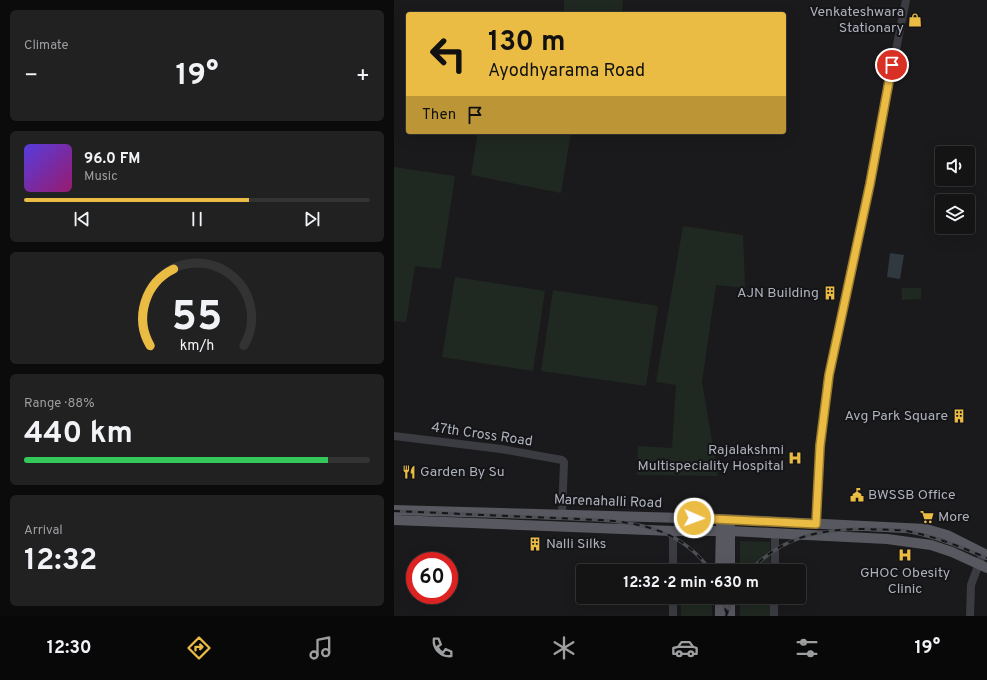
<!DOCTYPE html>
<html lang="en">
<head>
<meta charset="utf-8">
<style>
	body { margin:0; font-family:Overpass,sans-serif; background:#212122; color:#f1f3f6; height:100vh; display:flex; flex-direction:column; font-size:15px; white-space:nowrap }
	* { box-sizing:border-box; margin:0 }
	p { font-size:13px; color:#9d9ea0 }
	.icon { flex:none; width:22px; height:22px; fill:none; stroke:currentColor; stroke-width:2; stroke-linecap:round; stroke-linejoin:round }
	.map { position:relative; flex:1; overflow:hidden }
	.drawer { display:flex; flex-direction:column; gap:10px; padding:10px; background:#0b0b0c; width:394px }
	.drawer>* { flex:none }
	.guide { position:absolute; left:12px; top:12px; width:380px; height:122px; border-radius:4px; box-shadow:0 4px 16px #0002,0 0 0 1px #333334; background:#ebbc44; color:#111; overflow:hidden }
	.controls { position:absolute; left:541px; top:146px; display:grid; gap:8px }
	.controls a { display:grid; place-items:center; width:40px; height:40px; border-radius:4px; background:#141415; box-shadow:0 4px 16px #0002,0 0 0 1px #333334; font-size:20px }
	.speed { position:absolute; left:12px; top:552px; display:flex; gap:8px; font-size:20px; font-weight:700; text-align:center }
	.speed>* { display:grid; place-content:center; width:52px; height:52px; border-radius:50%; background:#141415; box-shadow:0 4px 16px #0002,0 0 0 1px #333334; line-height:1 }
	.speed .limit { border:6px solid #d22; background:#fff; color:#111 }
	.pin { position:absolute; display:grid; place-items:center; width:34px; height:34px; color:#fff; margin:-17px; border:2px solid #fff; border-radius:50%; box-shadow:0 1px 4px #0007 }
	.me { position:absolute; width:44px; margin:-22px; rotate:92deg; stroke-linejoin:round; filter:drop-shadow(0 0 3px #0008) }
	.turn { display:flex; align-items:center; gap:14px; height:84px; padding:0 16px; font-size:18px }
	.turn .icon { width:52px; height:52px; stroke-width:2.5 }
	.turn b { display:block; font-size:28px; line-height:34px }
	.then { display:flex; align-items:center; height:38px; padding:0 16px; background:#0003; gap:8px; font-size:15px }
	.big { font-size:30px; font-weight:700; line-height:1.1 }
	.drawer .widget { flex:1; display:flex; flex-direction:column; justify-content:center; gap:6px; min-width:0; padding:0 14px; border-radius:6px; background:#212122 }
	.drawer .dial { align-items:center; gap:0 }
	.dial svg { height:104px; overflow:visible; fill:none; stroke:#333334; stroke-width:7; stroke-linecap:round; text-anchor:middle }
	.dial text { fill:#f1f3f6; stroke:none }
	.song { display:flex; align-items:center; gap:12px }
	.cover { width:48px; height:48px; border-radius:6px; background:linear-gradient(135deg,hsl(250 70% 55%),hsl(320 70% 35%)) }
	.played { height:4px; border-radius:2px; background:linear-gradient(90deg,#ebbc44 65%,#333334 65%) }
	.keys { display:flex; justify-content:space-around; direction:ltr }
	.heat { display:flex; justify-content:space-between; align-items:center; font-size:22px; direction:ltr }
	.charge { height:6px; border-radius:3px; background:linear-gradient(90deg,#34c759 88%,#333334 0) }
	.trip { position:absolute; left:182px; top:564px; width:230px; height:40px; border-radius:4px; background:#141415; box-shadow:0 4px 16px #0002,0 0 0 1px #333334; font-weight:700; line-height:40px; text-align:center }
	.menu { display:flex; height:64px; justify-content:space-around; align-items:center; background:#080808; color:#9d9ea0 }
	.menu .icon { width:28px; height:28px }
	.menu .on { color:#ebbc44 }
	.menu b { font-size:18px; color:#f1f3f6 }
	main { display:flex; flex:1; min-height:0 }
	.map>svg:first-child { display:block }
	.green { fill:#202822 }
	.water { fill:#303840 }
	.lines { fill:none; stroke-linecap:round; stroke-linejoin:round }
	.minor { stroke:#3b3c41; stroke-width:8 }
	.major { stroke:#585960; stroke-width:10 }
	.rail-casing { stroke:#4e5056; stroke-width:3.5 }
	.rail { stroke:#151518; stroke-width:2; stroke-dasharray:6; stroke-linecap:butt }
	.route-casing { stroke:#997a2c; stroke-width:10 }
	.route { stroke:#ebbc44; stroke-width:7 }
	.labels { text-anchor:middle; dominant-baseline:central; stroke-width:4; stroke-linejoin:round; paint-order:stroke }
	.poi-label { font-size:14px; fill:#adb1bb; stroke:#151518; text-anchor:end }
	.street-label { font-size:14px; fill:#adb1bb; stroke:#151518 }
</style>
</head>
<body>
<main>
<section class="drawer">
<div class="widget"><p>Climate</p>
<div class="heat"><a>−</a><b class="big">19°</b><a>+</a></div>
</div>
<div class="widget">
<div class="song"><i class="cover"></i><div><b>96.0 FM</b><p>Music</p></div></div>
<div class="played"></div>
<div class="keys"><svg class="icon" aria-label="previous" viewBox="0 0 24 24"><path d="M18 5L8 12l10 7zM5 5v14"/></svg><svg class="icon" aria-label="pause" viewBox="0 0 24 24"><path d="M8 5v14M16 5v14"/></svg><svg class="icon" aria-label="next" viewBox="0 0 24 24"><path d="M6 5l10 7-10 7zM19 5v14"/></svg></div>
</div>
<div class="widget dial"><svg viewBox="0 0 100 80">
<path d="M14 69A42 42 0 1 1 86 69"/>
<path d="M14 69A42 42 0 0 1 32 10" stroke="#ebbc44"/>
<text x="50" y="56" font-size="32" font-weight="700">55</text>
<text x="50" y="72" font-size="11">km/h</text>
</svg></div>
<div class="widget"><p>Range · 88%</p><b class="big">440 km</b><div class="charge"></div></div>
<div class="widget"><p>Arrival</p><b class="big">12:32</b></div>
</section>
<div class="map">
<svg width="593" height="616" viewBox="0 0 593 616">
	<rect width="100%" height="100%" fill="#1a1a1c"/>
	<g class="green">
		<polygon points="170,0 229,0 228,14 170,14"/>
		<polygon points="84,132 177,132 167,193 77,175"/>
		<polygon points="0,167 61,176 47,269 21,266 12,322 0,321"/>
		<polygon points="289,226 349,235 351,288 322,285 308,382 324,476 243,475 244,446 278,448 282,385 262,382"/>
		<polygon points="61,277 151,291 139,371 48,357"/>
		<polygon points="508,288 527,288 527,299 508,300"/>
		<polygon points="159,290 264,306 252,386 147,371"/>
		<polygon points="346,541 376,542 376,571 346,571"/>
		<rect x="287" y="597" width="31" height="19"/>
		<rect x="346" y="597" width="30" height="19"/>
	</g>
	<polygon class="water" points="496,253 510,255 506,279 493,277"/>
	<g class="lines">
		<g class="minor">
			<polyline points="0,436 107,449 168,460 170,462 168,515"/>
			<polyline points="422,524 426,446 435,375 475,184 512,0"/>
			<polyline points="279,571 279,531"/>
			<polyline points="381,571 381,534"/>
			<polyline points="279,616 279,597"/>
			<polyline points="380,616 380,597"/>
			<polyline points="576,616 577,585 589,553"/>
		</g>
		<g class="major">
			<polyline points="0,510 327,519 532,529 553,535 593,555"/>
			<polyline points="0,520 279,531 336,531 493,539 537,545 558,552 593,568"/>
			<polyline points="326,571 327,525"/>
			<polyline points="336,571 336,526"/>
			<polyline points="336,597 336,616"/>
			<polyline points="326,616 326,597"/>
		</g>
		<g class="rail-casing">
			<g id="rail">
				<path d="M0,511L206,520C251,523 289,532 317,571"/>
				<path d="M356,571C388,536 427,529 473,529C486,530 499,529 512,531C540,536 567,547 593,558"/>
				<polyline points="327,597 333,614"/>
				<polyline points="332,616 339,597"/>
			</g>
		</g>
		<use href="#rail" class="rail"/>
	</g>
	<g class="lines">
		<g class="route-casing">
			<polyline id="route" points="300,518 422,524 426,446 435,375 476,184 498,65"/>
		</g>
		<use href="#route" class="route"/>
	</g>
	<defs>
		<g id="shop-bare" transform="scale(1.08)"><path d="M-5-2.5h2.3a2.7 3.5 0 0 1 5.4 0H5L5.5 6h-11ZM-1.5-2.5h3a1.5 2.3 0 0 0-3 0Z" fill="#ebbc44" stroke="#151518" stroke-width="2.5" paint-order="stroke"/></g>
		<g id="building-bare" transform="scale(1.08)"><path d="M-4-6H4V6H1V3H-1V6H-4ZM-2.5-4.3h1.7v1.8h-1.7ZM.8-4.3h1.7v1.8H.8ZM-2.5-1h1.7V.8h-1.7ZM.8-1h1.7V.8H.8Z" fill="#ebbc44" stroke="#151518" stroke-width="2.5" paint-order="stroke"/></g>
		<g id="hospital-bare" transform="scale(1.08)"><path d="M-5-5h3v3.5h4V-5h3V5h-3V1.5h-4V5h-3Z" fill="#ebbc44" stroke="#151518" stroke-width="2.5" paint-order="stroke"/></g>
		<g id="restaurant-bare" transform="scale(1.08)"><path d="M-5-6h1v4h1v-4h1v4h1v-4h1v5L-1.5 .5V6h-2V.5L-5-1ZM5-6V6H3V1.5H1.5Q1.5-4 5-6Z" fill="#ebbc44" stroke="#151518" stroke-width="2.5" paint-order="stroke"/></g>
		<g id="civic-bare" transform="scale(1.08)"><path d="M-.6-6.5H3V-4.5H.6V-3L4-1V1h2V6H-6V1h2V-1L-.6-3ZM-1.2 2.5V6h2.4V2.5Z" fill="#ebbc44" stroke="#151518" stroke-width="2.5" paint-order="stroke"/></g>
		<g id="supermarket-bare" transform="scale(1.08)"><path d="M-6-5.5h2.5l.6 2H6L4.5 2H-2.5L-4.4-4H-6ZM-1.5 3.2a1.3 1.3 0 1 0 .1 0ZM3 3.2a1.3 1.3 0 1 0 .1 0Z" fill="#ebbc44" stroke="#151518" stroke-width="2.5" paint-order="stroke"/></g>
	</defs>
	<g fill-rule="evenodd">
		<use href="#shop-bare" x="521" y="20"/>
		<use href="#building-bare" x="436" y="293"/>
		<use href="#building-bare" x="565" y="416"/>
		<use href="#hospital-bare" x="401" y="458"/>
		<use href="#restaurant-bare" x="15" y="472"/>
		<use href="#civic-bare" x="463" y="495"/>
		<use href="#supermarket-bare" x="533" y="517"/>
		<use href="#building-bare" x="141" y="544"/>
		<use href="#hospital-bare" x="511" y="555"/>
	</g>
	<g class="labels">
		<g class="poi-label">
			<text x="510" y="12">Venkateshwara<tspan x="510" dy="16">Stationary</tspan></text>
			<text x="425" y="293">AJN Building</text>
			<text x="554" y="416">Avg Park Square</text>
			<text x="390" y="450">Rajalakshmi<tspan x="390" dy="16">Multispeciality Hospital</tspan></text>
			<text x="26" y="472" text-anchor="start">Garden By Su</text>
			<text x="474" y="495" text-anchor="start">BWSSB Office</text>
			<text x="544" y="517" text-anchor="start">More</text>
			<text x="152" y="544" text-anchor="start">Nalli Silks</text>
			<text x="511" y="573" text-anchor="middle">GHOC Obesity<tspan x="511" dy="16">Clinic</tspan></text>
		</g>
		<g class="street-label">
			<text transform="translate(88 435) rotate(8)">47th Cross Road</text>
			<text transform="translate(214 502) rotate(2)">Marenahalli Road</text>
		</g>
	</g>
</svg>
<div class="controls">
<a><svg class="icon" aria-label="sound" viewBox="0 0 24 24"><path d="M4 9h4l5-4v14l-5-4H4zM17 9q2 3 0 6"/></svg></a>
<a><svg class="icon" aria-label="layers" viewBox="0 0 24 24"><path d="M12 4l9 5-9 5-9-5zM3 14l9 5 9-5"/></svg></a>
</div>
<div class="speed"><div class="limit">60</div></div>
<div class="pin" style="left:498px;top:65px;background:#d93025"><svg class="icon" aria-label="arrive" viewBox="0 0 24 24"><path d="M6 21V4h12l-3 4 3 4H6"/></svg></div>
<svg class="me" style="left:300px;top:518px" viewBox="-20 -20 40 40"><circle r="17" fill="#ebbc44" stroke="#fff" stroke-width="3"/><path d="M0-11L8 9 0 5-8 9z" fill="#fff"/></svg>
<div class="trip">12:32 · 2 min · 630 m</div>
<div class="guide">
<div class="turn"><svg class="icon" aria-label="left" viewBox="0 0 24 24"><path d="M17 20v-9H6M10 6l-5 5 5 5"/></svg><div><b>130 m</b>Ayodhyarama Road</div></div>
<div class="then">Then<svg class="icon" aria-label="arrive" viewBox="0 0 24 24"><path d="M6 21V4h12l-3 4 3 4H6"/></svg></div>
</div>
</div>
</main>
<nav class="menu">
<b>12:30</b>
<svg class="icon on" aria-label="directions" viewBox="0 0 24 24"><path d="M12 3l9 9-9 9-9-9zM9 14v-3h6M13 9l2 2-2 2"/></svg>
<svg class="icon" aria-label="music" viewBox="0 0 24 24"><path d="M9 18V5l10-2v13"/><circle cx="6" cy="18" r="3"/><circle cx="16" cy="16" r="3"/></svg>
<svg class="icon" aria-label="phone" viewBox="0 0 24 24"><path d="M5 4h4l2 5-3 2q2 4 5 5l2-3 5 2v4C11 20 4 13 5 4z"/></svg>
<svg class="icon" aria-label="climate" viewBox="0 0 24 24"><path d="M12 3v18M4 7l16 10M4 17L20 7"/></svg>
<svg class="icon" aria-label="car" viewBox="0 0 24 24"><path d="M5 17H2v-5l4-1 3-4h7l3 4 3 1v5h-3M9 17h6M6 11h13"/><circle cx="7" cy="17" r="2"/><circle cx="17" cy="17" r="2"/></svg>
<svg class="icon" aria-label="filters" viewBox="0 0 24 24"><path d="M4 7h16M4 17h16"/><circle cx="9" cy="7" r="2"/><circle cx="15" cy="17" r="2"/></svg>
<b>19°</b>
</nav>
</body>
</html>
